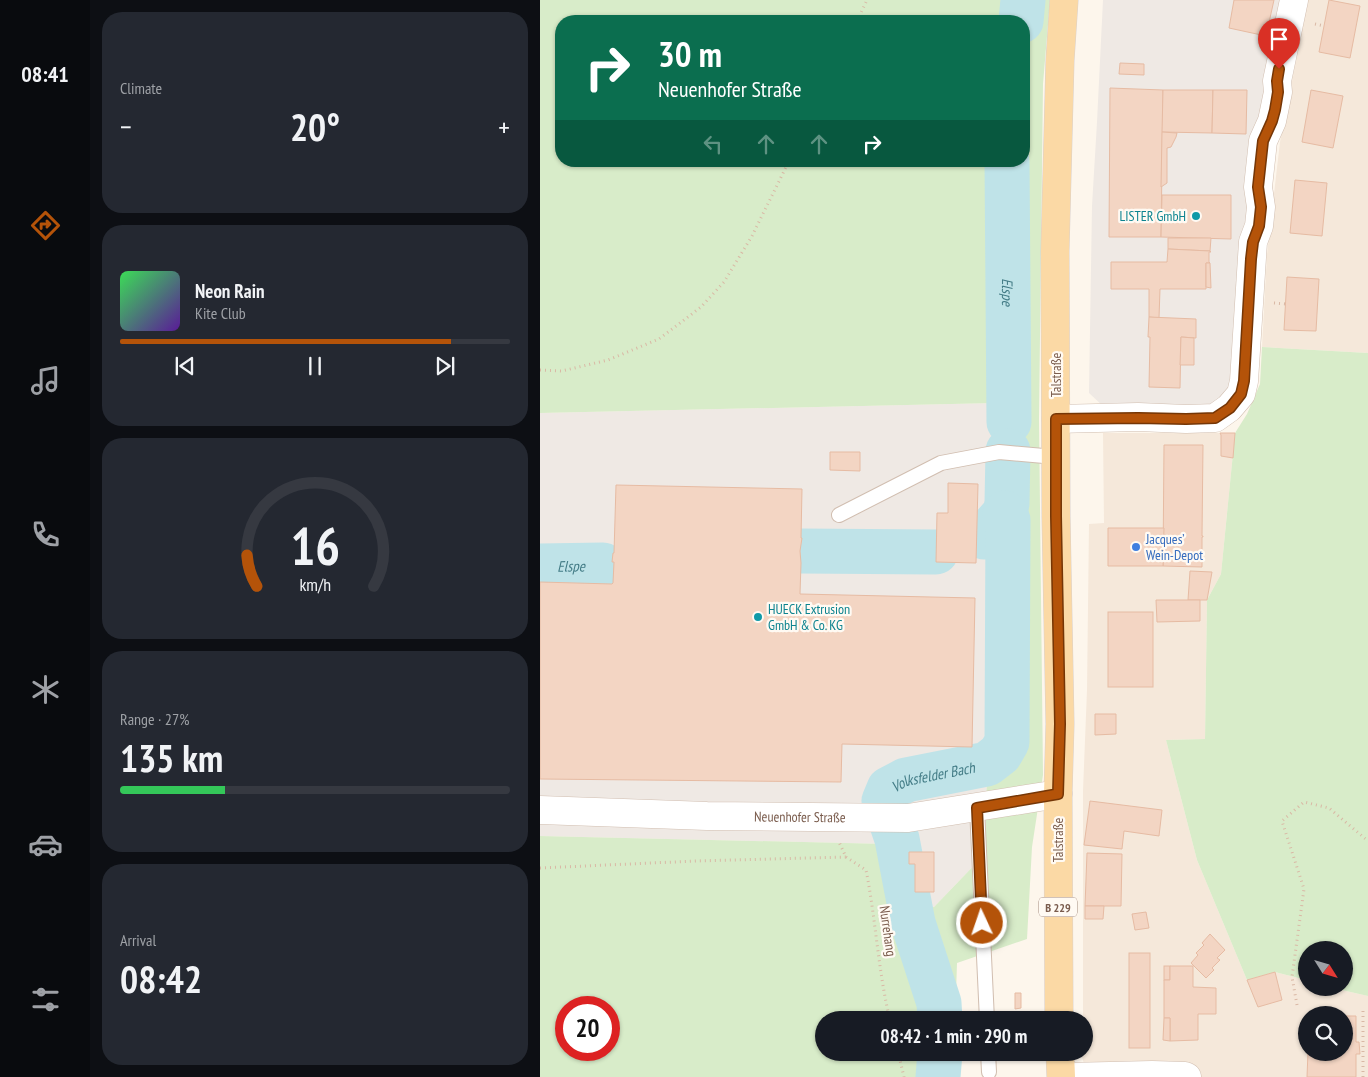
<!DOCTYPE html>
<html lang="en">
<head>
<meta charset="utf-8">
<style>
	body { margin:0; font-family:"PT Sans Narrow",sans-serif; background:#242831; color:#f1f3f6; height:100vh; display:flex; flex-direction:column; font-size:19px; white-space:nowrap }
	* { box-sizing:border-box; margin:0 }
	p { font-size:16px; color:#9ea1a6 }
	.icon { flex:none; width:28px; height:28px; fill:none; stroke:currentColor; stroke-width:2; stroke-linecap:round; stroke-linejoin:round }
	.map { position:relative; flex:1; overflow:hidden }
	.drawer { display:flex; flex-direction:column; gap:12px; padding:12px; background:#0d0f14; width:450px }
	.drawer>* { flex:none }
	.banner { position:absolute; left:15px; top:15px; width:475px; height:152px; border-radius:20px; box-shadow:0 1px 4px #0004; background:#0b6e4f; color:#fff; overflow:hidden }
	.needle { width:32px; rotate:127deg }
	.controls { position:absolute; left:758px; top:941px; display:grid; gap:10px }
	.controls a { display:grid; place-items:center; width:55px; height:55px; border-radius:50%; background:#171b24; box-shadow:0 1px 4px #0004; font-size:25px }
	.speed { position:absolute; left:15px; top:996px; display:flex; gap:10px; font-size:25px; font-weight:700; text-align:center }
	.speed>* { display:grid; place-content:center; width:65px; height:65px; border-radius:50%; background:#171b24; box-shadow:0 1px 4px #0004; line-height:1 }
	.speed .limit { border:8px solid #d22; background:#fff; color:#111 }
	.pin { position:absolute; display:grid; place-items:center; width:42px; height:42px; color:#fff; margin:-51px -21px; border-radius:50% 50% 50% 0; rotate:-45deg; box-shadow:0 0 5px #0007 }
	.pin .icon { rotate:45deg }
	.me { position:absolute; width:55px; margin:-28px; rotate:357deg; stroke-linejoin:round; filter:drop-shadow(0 0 4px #0008) }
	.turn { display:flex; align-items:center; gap:18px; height:105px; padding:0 20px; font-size:22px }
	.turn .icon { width:65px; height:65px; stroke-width:2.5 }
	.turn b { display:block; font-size:35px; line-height:42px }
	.lanes { display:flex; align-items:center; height:48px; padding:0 20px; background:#0003; justify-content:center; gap:25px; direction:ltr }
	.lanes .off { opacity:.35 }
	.big { font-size:38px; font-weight:700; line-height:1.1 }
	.drawer .card { flex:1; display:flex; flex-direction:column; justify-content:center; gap:8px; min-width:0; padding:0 18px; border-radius:20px; background:#242831 }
	.drawer .dial { align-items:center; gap:0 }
	.dial svg { height:130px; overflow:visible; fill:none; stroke:#363941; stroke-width:7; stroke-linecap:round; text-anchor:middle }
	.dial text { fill:#f1f3f6; stroke:none }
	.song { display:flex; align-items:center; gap:15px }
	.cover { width:60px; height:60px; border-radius:8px; background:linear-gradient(135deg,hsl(130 70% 55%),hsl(270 70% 35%)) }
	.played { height:5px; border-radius:2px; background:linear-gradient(90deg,#b45309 85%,#363941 85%) }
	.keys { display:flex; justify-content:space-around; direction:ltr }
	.heat { display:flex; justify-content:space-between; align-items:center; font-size:28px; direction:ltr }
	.charge { height:8px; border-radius:4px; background:linear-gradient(90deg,#34c759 27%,#363941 0) }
	.trip { position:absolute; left:275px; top:1011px; width:278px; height:50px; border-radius:25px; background:#171b24; box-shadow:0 1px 4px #0004; font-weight:700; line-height:50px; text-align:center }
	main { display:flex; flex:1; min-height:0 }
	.dock { display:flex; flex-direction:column; width:90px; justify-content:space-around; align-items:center; background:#090b0e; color:#9ea1a6 }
	.dock .icon { width:35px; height:35px }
	.dock .active { color:#b45309 }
	.dock b { font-size:22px; color:#f1f3f6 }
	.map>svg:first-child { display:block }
	.residential { fill:#f5e8da; fill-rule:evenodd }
	.industrial { fill:#efe9e4 }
	.green { fill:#d8ecc9; fill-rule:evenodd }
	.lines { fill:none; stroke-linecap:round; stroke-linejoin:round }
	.river { stroke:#bfe3e8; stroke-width:45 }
	.building { fill:#f3d5c3; stroke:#e6bba3 }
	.lane-casing { stroke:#d1beb0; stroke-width:16 }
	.street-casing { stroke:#d1beb0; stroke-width:29 }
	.primary-casing { stroke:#dad1cd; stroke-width:29 }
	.path { stroke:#d9b8a5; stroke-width:3; stroke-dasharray:1 4; stroke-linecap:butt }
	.lane { stroke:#fff; stroke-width:14 }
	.street { stroke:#fff; stroke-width:28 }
	.primary { stroke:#fbd9a5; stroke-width:28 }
	.route-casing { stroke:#753606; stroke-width:12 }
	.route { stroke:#b45309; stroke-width:9 }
	.culture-dot { fill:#0f9aa8; stroke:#fffaf3; stroke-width:2 }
	.shop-dot { fill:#3f7fe0; stroke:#fffaf3; stroke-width:2 }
	.labels { text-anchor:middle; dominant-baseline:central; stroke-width:4.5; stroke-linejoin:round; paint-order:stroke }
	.shield { fill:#fffaf3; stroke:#a28b7f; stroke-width:1 }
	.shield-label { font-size:12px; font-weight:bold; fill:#7a5c4d }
	.culture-label { font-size:14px; fill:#0d838f; stroke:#fffaf3; text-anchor:end }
	.street-label { font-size:14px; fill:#7a5c4d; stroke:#fffaf3 }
	.shop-label { font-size:14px; fill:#366cbe; stroke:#fffaf3; text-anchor:start }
	.water-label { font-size:15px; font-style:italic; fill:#437c86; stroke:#fffaf3 }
</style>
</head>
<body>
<main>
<nav class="dock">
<b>08:41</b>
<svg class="icon active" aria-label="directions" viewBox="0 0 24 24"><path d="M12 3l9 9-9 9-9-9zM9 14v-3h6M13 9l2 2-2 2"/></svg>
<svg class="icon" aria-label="music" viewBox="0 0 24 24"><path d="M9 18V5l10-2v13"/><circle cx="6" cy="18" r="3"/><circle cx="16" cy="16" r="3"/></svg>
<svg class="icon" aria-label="phone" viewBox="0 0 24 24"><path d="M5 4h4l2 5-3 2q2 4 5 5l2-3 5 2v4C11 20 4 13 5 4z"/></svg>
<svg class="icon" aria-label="climate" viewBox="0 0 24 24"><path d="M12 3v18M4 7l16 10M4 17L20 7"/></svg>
<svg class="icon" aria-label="car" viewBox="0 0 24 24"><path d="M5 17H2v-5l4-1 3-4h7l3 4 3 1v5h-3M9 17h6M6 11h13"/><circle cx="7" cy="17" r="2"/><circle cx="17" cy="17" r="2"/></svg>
<svg class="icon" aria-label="filters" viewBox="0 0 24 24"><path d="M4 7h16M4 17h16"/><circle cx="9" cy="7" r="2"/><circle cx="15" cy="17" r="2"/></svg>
</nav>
<section class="drawer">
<div class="card"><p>Climate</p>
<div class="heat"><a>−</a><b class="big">20°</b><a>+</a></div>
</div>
<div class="card">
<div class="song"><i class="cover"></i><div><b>Neon Rain</b><p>Kite Club</p></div></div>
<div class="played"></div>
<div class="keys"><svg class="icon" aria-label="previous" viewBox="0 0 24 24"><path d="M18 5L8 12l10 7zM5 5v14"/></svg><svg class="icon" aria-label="pause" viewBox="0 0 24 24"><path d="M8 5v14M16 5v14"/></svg><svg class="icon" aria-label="next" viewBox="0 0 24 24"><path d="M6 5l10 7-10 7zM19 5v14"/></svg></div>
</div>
<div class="card dial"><svg viewBox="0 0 100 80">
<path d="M14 69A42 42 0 1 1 86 69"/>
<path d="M14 69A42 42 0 0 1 8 50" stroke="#b45309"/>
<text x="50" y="56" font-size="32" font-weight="700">16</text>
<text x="50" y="72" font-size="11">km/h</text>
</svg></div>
<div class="card"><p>Range · 27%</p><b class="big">135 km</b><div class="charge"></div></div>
<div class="card"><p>Arrival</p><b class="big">08:42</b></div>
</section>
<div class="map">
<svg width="828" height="1077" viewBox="0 0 828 1077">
	<rect width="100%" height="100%" fill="#fdf6ec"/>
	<g class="residential">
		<polygon points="768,0 828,0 828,353 722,347 727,254 740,142"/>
		<path d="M563,433H695L681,574L667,600L665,739L626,740L657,860L707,980L735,972L766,980V988H793L828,996V1077H548L542,1057V1053L544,1052V1020H543V791L547,690L549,524L564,523ZM766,1015H804V1052H766Z"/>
	</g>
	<g class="industrial">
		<polygon points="563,0 742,0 729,93 712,198 694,379 681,400 664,407 564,407 549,393 552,206 557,122"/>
		<polygon points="456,403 445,854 394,907 361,910 347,844 0,836 0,413"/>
	</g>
	<g class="green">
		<path d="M0,0H510L503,84L499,419L503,775L492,847L487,939L417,963L416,994L419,1020H284V1052L418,1053L416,1077H0V836L347,844L361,910L394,907L445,854L456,403L0,413ZM21,21H484V161H21ZM26,1008H69V1050H26Z"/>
		<polygon points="722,347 828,353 828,996 793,988 804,988 804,950 766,950 766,980 735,972 707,980 657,860 626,740 665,739 667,600 681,574 695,433 707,414 720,384"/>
	</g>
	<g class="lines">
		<g class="river">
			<polyline points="481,21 483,0"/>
			<path id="s1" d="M467,161L469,422"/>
			<polyline points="444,537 465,513 467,503 468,451"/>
			<polyline points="260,551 396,552"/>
			<path id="s2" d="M0,566L63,565"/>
			<path id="s3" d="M400,1020L399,1003L373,923L357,839L344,801L349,789L366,780L447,764L460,754L467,742L468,520L465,513"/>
			<polyline points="398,1077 400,1052"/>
		</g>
	</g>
	<g class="building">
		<polygon points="694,0 734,0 726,36 689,28"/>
		<polygon points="789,0 820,6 810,58 779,52"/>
		<polygon points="580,63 604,64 604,75 579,74"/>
		<polygon points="570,88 623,90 621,237 569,237"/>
		<polygon points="623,90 673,90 672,133 622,132"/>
		<polygon points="673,90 707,90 706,134 672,133"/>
		<polygon points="771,90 803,96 793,148 762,142"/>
		<polygon points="622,132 637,133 636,137 631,147 627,148 627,183 621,187"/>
		<polygon points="755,180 787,183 782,236 750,233"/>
		<polygon points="622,195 691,195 691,239 621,237"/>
		<polygon points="628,238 671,238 670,251 628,249"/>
		<polygon points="628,249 670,251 671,252 669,252 669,262 670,263 666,263 666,289 620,289 619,318 609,317 609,289 571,289 571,262 627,262"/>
		<polygon points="666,263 670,263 671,288 666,287"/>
		<polygon points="747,277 779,279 776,331 744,330"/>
		<polygon points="609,317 656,319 656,338 641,337 640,388 609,387 610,337 608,337"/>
		<polygon points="641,337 654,338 654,365 640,365"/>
		<polygon points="680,433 695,433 693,458 681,456 681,435"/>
		<polygon points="624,445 663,445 662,536 663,536 663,537 662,537 662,567 623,566"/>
		<polygon points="290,452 320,452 320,471 290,470"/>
		<polygon points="408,483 438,484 436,563 396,562 397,513 408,513"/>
		<polygon points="76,485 262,489 261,538 262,538 260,551 261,563 260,594 435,598 432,747 302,744 301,782 0,779 0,582 72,584 73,583 74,562 72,562 73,553 74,553"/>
		<polygon points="568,528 624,528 623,566 568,566"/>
		<polygon points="650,571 672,572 667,600 648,600"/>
		<polygon points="616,600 660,600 660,621 617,622"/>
		<rect x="568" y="612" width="45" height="75"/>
		<polygon points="555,714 576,714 576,734 555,735"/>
		<polygon points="550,801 622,810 619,836 584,831 582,849 544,845"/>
		<polygon points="369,852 394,852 394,892 375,892 375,864 369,864"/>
		<polygon points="547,853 582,854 581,906 545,906"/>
		<polygon points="545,906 564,906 563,919 545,919"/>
		<polygon points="606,912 609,928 595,930 592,914"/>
		<polygon points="670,934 685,950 677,958 680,960 672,968 674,970 666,978 651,963 658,955 656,953 664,945 662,943"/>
		<rect x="589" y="953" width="21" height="95"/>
		<rect x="624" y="966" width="6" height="14"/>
		<polygon points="630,966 653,966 653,987 676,988 676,1014 658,1014 658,1040 630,1041 630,1018 624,1018 624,980 630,980"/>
		<polygon points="735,972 742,1000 718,1007 707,980"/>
		<polygon points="475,993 481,993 481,1008 475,1009"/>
		<polygon points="804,1016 816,1016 816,1042 819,1042 820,1054 816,1054 816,1077 767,1077 768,1052 804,1052"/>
		<polygon points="624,1018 630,1018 630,1041 623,1040"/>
	</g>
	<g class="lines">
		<g class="lane-casing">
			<g id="lane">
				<polyline points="299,515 401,463 459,452 515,457"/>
				<polyline points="437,808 447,1020"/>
				<polyline points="448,1052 449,1072"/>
			</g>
		</g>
		<g class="street-casing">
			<g id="street">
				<polyline points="516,419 598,417 646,419 675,418 689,408 701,394 704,381 713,242 719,226 721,207 718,187 723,141 732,121 738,92 737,81 754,0"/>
				<path id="s4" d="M0,810L167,816L368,818L518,794"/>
				<polyline points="528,1077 612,1075 645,1076 647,1077"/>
			</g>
		</g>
		<g class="primary-casing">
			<g id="primary">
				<polyline points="519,1020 518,794 520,724 516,516 515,251 520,60 524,0"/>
				<polyline points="520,1052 521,1077"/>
			</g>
		</g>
		<g class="path">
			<polyline points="317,21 327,0"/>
			<polyline points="775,24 784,26"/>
			<polyline points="734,303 746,304"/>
			<polyline points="0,370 22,371 68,360 119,339 161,307 184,282 212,236 249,161"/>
			<path d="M306,857L326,870C336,920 338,971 350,1020"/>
			<polyline points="0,868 156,861 306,857 299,842"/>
			<polyline points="757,1005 752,977 764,889 742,821 764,802 789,808 828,841"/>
			<polyline points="358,1052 364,1077"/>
			<polyline points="823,1077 823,1007"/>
		</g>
		<use href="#lane" class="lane"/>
		<use href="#street" class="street"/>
		<use href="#primary" class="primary"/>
	</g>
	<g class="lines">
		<g class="route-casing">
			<polyline id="route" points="442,923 437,808 518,794 520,724 516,516 516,419 598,418 646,419 675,418 690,408 701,394 704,381 711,259 713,242 719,226 721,207 718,187 723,141 732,121 735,110 738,92 737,81 739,69"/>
		</g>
		<use href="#route" class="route"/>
	</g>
	<g class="culture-dot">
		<circle cx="656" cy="216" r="5"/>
		<circle cx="218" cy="617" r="5"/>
	</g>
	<circle class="shop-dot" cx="596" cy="547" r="5"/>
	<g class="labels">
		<rect class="shield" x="499" y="897.5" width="38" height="19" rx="4"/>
		<g class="shield-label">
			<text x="518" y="907">B 229</text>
		</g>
		<g class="culture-label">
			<text x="646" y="216">LISTER GmbH</text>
			<text x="228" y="609" text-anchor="start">HUECK Extrusion<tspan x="228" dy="16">GmbH &amp; Co. KG</tspan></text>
		</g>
		<g class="street-label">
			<text transform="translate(516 375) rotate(-90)">Talstraße</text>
			<text stroke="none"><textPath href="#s4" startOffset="260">Neuenhofer Straße</textPath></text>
			<text transform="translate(518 840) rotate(-90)">Talstraße</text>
			<text transform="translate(348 931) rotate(82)">Nurrehang</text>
		</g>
		<g class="shop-label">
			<text x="606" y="539">Jacques’<tspan x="606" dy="16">Wein-Depot</tspan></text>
		</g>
		<g class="water-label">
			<text stroke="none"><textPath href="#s1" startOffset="131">Elspe</textPath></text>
			<text stroke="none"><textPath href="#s2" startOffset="31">Elspe</textPath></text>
			<text stroke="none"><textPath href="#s3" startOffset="286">Volksfelder Bach</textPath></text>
		</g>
	</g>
</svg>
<div class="controls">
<a><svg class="needle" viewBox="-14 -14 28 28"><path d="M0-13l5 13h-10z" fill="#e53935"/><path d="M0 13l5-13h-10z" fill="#9ea1a6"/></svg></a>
<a><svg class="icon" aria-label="search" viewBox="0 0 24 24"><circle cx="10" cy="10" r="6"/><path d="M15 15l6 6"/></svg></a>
</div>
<div class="speed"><div class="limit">20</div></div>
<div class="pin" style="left:739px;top:69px;background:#d93025"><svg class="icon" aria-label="arrive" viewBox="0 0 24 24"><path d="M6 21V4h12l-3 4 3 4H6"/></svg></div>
<svg class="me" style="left:442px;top:923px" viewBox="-20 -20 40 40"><circle r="17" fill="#b45309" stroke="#fff" stroke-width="3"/><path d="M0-11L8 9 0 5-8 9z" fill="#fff"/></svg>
<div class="trip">08:42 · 1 min · 290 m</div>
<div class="banner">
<div class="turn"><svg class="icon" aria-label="right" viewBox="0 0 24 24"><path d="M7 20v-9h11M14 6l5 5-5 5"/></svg><div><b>30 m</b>Neuenhofer Straße</div></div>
<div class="lanes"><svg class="icon off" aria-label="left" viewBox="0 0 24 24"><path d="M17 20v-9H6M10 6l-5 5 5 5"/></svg><svg class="icon off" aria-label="ahead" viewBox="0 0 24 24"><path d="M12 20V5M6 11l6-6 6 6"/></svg><svg class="icon off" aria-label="ahead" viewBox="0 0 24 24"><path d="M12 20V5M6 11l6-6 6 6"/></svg><svg class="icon" aria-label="right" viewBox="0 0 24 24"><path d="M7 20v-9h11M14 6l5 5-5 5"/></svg></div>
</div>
</div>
</main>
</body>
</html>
